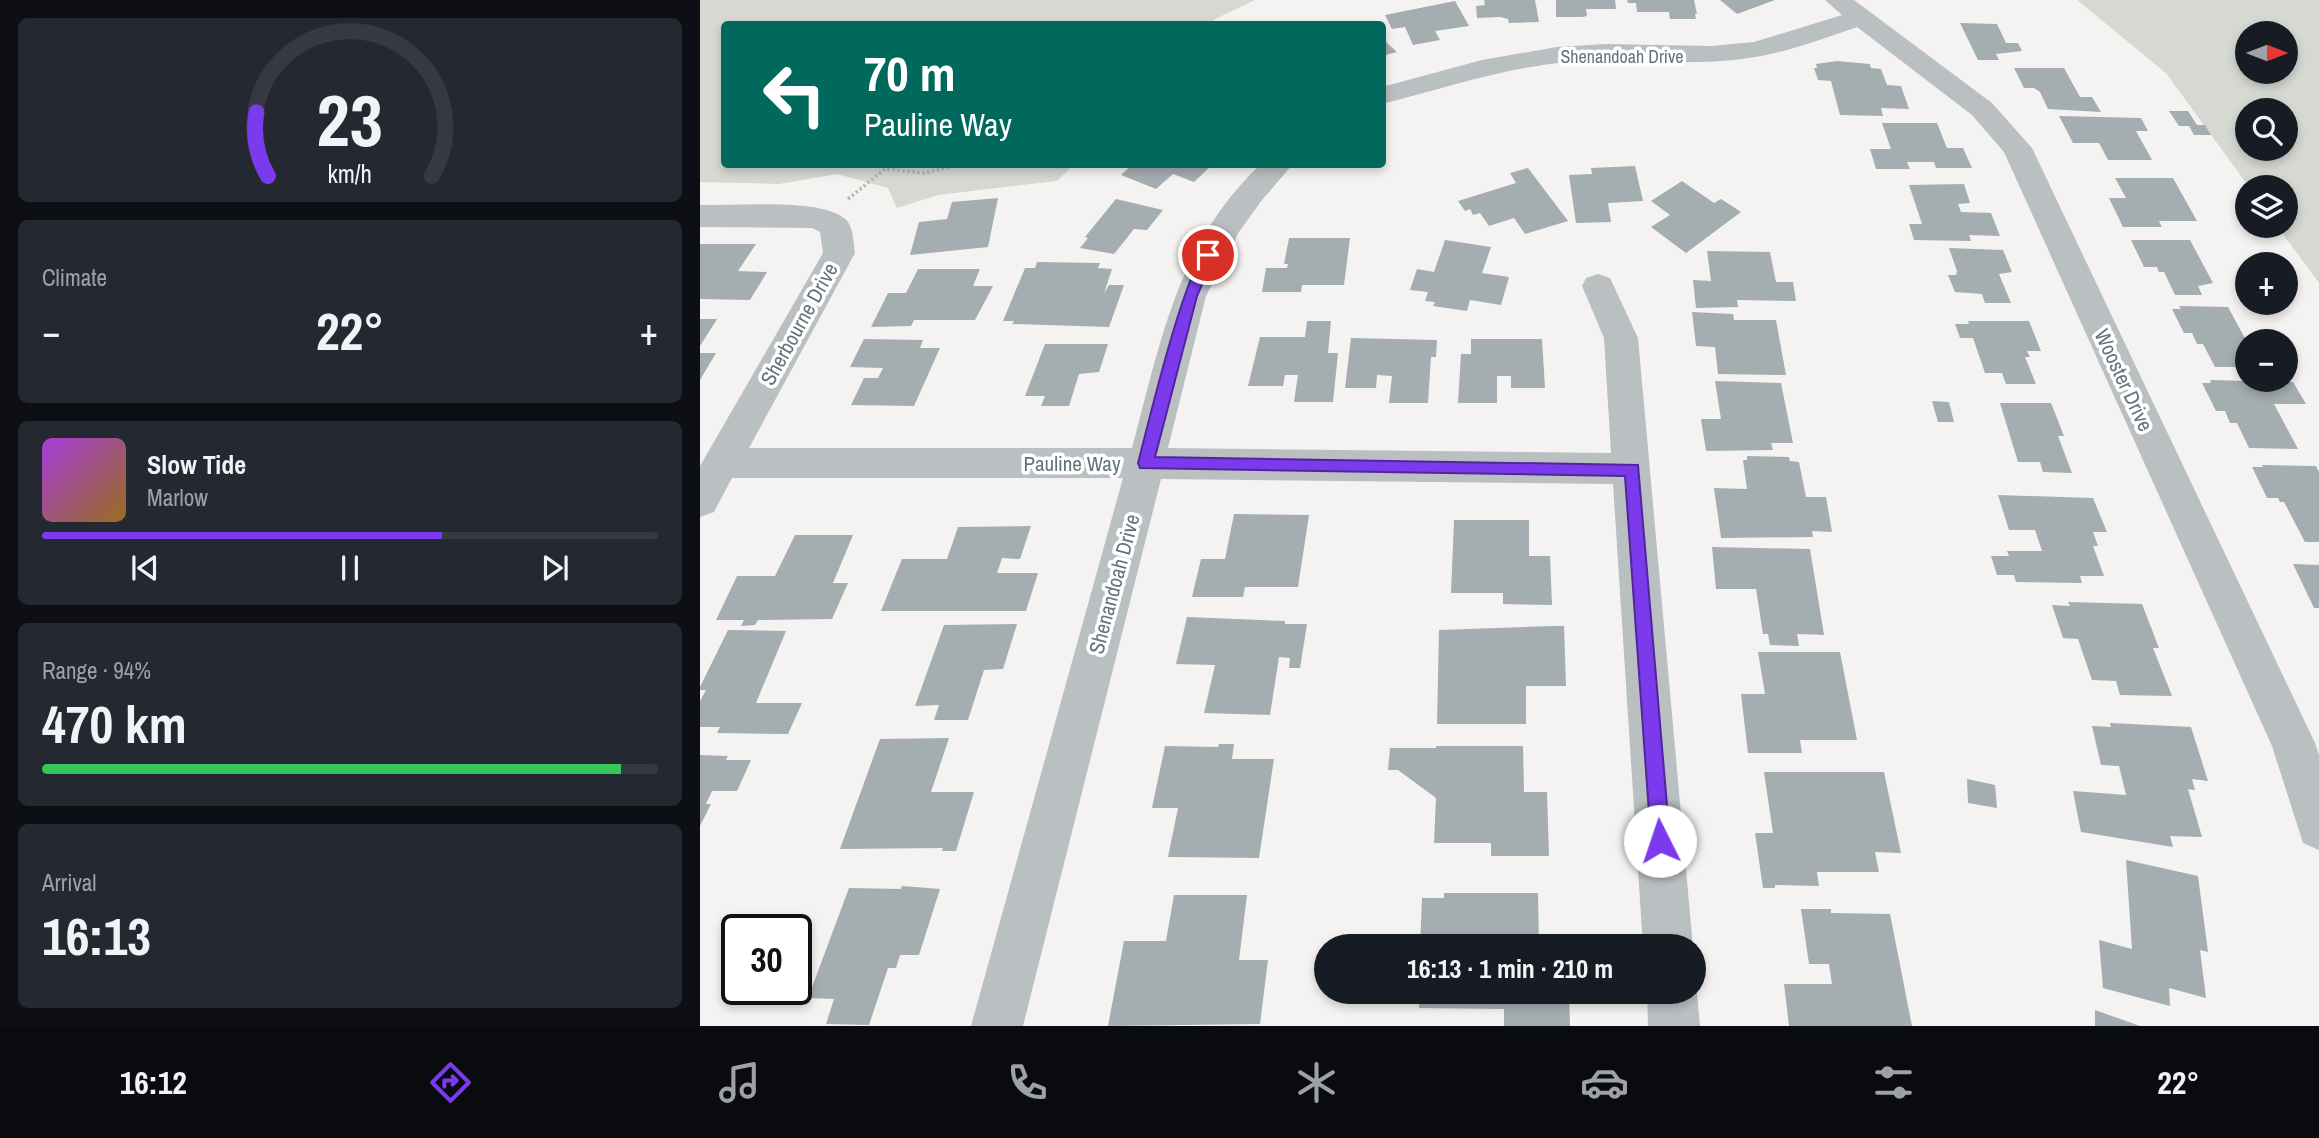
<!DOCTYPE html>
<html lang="en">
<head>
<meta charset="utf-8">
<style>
	body { margin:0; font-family:"Archivo Narrow",sans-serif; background:#242831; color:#f1f3f6; height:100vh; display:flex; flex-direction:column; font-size:26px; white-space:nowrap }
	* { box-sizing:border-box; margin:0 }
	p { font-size:23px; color:#9ea1a6 }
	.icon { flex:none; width:38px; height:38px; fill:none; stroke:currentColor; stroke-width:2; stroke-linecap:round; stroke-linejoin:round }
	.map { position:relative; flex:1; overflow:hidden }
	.details { display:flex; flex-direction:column; gap:18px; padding:18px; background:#0d0f14; width:700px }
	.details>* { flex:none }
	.banner { position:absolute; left:21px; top:21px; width:665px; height:147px; border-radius:7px; box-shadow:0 4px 10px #0003; background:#00695c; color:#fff; overflow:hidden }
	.needle { width:46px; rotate:90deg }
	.controls { position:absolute; left:1535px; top:21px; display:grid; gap:14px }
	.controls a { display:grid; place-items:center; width:63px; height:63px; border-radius:50%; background:#171b24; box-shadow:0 4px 10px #0003; font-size:35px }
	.speed { position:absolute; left:21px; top:914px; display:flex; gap:14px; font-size:35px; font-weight:700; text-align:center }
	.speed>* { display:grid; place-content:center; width:91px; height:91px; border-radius:50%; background:#171b24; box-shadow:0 4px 10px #0003; line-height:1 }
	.speed .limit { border:4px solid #111; border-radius:10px; background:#fff; color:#111 }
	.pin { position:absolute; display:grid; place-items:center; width:60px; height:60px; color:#fff; margin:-30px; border:4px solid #fff; border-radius:50%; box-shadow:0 2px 7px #0007 }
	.me { position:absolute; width:77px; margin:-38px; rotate:356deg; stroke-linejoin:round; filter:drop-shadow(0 0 5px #0008) }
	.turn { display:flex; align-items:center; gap:24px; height:147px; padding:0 28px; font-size:32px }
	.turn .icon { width:91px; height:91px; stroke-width:2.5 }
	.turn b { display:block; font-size:49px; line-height:60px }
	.big { font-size:52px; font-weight:700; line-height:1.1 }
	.details .card { flex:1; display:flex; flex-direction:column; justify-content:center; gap:10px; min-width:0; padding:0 24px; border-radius:10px; background:#242831 }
	.details .dial { align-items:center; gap:0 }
	.dial svg { height:182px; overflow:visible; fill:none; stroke:#363941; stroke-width:7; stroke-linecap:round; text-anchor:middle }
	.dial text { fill:#f1f3f6; stroke:none }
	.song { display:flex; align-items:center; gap:21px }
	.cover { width:84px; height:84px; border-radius:10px; background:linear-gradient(135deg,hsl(280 70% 55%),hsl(40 70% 35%)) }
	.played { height:7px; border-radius:4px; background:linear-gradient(90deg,#7c3aed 65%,#363941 65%) }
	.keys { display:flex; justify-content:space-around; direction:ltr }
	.heat { display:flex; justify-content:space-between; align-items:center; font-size:38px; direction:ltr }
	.charge { height:10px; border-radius:5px; background:linear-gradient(90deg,#34c759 94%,#363941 0) }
	.trip { position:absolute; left:614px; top:934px; width:392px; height:70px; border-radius:35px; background:#171b24; box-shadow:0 4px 10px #0003; font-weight:700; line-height:70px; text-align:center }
	.tabs { display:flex; height:112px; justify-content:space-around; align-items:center; background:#090b0e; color:#9ea1a6 }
	.tabs .icon { width:49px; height:49px }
	.tabs .active { color:#7c3aed }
	.tabs b { font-size:32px; color:#f1f3f6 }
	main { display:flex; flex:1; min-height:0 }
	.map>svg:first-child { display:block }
	.green { fill:#d5d9d1; fill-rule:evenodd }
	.building { fill:#a4adb0 }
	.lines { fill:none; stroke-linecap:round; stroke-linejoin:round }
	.path { stroke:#b4b8ba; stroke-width:3.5; stroke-dasharray:2.5 2.5; stroke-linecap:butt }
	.minor { fill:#babfc1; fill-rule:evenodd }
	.route { fill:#7c3aed; stroke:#51269a; stroke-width:2 }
	.labels { text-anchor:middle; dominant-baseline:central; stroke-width:7; stroke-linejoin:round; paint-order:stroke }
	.far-street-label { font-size:18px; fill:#63757a; stroke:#fff }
	.street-label { font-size:21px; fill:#63757a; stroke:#fff }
</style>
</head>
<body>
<main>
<section class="details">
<div class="card dial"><svg viewBox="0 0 100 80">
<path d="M14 69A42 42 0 1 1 86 69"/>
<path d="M14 69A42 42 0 0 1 9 41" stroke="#7c3aed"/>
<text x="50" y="56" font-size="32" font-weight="700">23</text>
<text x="50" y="72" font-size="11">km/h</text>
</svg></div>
<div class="card"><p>Climate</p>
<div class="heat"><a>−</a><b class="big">22°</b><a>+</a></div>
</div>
<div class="card">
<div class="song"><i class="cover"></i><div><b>Slow Tide</b><p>Marlow</p></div></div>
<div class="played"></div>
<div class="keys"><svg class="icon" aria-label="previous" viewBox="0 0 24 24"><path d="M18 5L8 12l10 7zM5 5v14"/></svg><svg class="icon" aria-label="pause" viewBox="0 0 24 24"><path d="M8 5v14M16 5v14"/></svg><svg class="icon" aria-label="next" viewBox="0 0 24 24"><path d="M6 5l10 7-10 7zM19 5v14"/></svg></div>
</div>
<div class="card"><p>Range · 94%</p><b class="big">470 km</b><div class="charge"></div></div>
<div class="card"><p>Arrival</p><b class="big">16:13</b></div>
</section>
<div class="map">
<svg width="1619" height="1026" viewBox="0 0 1619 1026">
	<rect width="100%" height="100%" fill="#f4f3f1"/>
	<g class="green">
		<polygon points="0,0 555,0 515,19 510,24 24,24 24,164 373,165 357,181 238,195 197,208 188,188 137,174 79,184 0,182"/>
		<path d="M1377,0H1619V283L1577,226H1586V187H1549L1466,73ZM1547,33H1586V72H1547ZM1547,110H1586V149H1547Z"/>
	</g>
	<g class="building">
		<polygon points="784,0 835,0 839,22 809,23 808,19 800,17 777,18 776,6 785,5"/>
		<polygon points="856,0 915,0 916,9 886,9 887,16 882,17 856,17"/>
		<polygon points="927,0 994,0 997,14 995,14 996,19 970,19 969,12 937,12 936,3 928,3"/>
		<polygon points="1020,0 1075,0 1037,14"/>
		<polygon points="755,1 769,26 735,31 740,40 713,45 705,27 692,29 685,15"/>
		<polygon points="1260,23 1297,24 1306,43 1318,43 1322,51 1296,54 1299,60 1278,60"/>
		<polygon points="682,36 688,44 697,52 682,56"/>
		<polygon points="1137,61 1170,64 1171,68 1181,69 1187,85 1201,86 1209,109 1181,108 1183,116 1140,115 1131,81 1118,80 1114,68 1117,68 1116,64"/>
		<polygon points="1314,68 1364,68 1380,97 1392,97 1401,112 1348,109 1340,92 1334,88 1324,88"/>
		<polygon points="1469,111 1488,111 1497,125 1505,125 1511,135 1494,135 1489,126 1479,126"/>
		<polygon points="1359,116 1441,118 1448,131 1436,131 1452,160 1408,160 1399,143 1373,143"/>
		<polygon points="1182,123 1237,123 1247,148 1263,148 1272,168 1236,168 1234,162 1207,162 1210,169 1176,169 1170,149 1191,149"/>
		<polygon points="433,164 513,164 494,182 473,174 456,189 421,175"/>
		<polygon points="935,166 943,201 908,203 911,222 876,223 869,175 892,174 891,168"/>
		<polygon points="828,168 868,221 825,234 814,218 789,226 780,213 773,215 770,209 765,211 758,201 816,183 810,173"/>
		<polygon points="1415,178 1473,178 1497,221 1459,221 1462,227 1423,227 1409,198 1426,198"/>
		<polygon points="982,181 1014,203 1021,199 1041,212 986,253 951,227 970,215 951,201"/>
		<polygon points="1264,184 1270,203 1258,204 1261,212 1291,213 1300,236 1269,235 1271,241 1214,240 1209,224 1222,224 1209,185"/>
		<polygon points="298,198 288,247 210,255 219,222 247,219 252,202"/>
		<polygon points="416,199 463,210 447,230 434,229 414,254 380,248 388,238 385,237"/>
		<polygon points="589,238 650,238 644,285 602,285 601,292 562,292 566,268 587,268 588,264 584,264"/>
		<polygon points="745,240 791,247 782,273 809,277 801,305 770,300 767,311 733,306 735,302 725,301 728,292 710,290 717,269 734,272"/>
		<polygon points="1431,240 1490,240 1513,283 1498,286 1502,295 1475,295 1464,272 1459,272 1457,267 1444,267"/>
		<polygon points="0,244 56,244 38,271 67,272 50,300 0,299"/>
		<polygon points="1249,248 1303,250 1312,272 1299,274 1311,303 1285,303 1282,294 1255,292 1248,275 1256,275 1257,271"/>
		<polygon points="1007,251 1070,252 1076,282 1093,282 1096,301 1037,300 1038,307 996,308 993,280 1011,281"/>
		<polygon points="337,262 400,263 398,268 412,269 404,293 409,285 424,285 409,327 312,324 314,321 303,321 325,268 335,268"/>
		<polygon points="218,269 280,269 273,286 293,286 275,320 214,320 211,326 171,327 188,293 206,293"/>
		<polygon points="1479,306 1528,307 1547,342 1547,370 1543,367 1515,367 1503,344 1497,344 1492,333 1484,333 1472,309 1481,309"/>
		<polygon points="992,312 1033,314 1034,320 1076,320 1086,375 1018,374 1015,347 996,346"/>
		<polygon points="0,319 17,319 0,346"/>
		<polygon points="607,321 631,321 628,353 638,353 633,402 594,402 598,375 585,375 583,386 548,386 560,337 605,337"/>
		<polygon points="1268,321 1329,321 1341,351 1327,351 1330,357 1325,357 1336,384 1306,384 1302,373 1285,373 1273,338 1260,338 1255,324 1269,324"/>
		<polygon points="651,338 737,340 736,357 731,357 728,403 689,403 692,376 677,375 676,388 645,388"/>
		<polygon points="164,339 223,340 220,348 240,348 214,406 151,405 164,378 178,378 183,368 150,367"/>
		<polygon points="771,339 842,339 845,388 811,388 811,376 797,376 797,403 758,403 761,354 771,354"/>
		<polygon points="345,344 408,344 399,372 379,374 369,406 341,406 345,396 325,396"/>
		<polygon points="0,353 16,353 0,380"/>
		<polygon points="1510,380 1593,382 1606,404 1574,404 1598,449 1549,448 1537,423 1530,423 1525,411 1516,411 1502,383 1511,383"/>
		<polygon points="1015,381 1081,383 1093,443 1071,443 1073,450 1006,451 1001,419 1021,419"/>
		<polygon points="1232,401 1249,402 1254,422 1238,422"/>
		<polygon points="1300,403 1351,403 1364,436 1358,436 1372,473 1343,472 1340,462 1318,462"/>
		<polygon points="1047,456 1089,457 1090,461 1099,462 1106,497 1126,497 1132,532 1112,531 1113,537 1021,538 1014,488 1047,489 1043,460 1047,460"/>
		<polygon points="1562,465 1616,466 1619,472 1619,542 1605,542 1584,502 1580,502 1578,498 1567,498 1552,467 1563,467"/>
		<polygon points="1298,495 1393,498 1407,532 1393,532 1398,546 1393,546 1404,576 1380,576 1382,583 1316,582 1314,575 1297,575 1291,556 1309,556 1307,551 1342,551 1335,530 1309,530"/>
		<polygon points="534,514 609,515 598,587 545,587 543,597 492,597 501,559 525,559"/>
		<polygon points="754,520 829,520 829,556 850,556 852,605 803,604 803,593 751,593"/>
		<polygon points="331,526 320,559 302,558 297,573 338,573 326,611 181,611 202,559 247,559 258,527"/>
		<polygon points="95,535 153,535 133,583 148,583 132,619 58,620 55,625 41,626 44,620 16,620 37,576 75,576"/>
		<polygon points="1012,547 1110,549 1124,635 1097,634 1099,646 1070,645 1068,634 1063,634 1056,589 1016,589"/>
		<polygon points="1593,564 1619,565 1619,608 1614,608"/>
		<polygon points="1368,602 1442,604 1459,648 1453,648 1472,696 1420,695 1416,681 1392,680 1378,639 1363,638 1352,605 1370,606"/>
		<polygon points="487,617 585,621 585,624 607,624 600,668 589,668 590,658 579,657 570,715 504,713 515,665 476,664"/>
		<polygon points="317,624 303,669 284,670 268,720 234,720 239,705 215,706 244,625"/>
		<polygon points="853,626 864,626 866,686 826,686 826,724 737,724 739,630"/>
		<polygon points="28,630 86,631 56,703 102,703 88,734 17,733 20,727 0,727 0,701 6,690 0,690 0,687"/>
		<polygon points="1058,652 1140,652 1157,740 1100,740 1102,753 1048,753 1041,694 1065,694"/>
		<polygon points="1410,723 1491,727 1508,781 1492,779 1495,790 1488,789 1502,837 1470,836 1473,847 1381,832 1373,791 1426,795 1419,766 1401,765 1392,726 1411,727"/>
		<polygon points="249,738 231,792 274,792 256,851 242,851 243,848 140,849 180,739"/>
		<polygon points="519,744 534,744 532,759 574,759 559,858 468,857 478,808 452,808 465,746 518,747"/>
		<polygon points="736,746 823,746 824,792 847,792 849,856 791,856 791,843 734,843 736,798 698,770 688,770 690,748 736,748"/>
		<polygon points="0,755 28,756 26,760 51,760 37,791 12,791 6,804 11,804 0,826"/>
		<polygon points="1064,772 1184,772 1201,853 1175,852 1179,872 1117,872 1119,886 1075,885 1075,888 1063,888 1055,833 1073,833"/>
		<polygon points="1267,779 1295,785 1297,808 1268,803"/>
		<polygon points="1426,860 1498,876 1508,952 1500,950 1506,998 1469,988 1470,1006 1403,988 1399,940 1432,949"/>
		<polygon points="202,886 240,889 219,955 200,955 196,968 188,968 169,1025 126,1024 134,999 108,998 149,888 201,889"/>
		<polygon points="744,893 838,893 839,947 720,947 722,898 744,898"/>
		<polygon points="474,895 547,895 539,960 568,960 560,1024 408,1026 424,941 466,941"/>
		<polygon points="1101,909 1131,909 1131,913 1190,914 1212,1026 1089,1026 1084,984 1132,984 1129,964 1109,964"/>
		<polygon points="719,992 869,992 870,1026 804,1026 804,1009 719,1008"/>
		<polygon points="1395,1010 1440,1026 1395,1026"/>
	</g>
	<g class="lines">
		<polyline class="path" points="148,199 185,169 224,173 247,168 248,164"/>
		<g class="minor">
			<path d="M1125,0H1154L1292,103L1332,148L1615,743L1619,755V850L1603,843L1572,746L1304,152L1272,115L1157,27C1117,41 1077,56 1034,60C976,66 917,57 858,63C797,70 742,89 682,104V87L782,60L857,47L906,44L1011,46L1054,42L1142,15Z"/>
			<path d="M561,164H593L562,200L539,232L506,296L468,448L911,453L904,338L882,286L886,278L898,274L910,278L938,338L993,947H943L913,484L461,479L323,1026H271L423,478H32L14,512L0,517V466L123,253L120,232L112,228L0,227V205C34,206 119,198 144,218C154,225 153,242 155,253L49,448H432C460,344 478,241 561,164Z"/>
			<polygon points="994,984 997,992 1000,1026 948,1026 947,992 994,992"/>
		</g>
	</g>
	<path class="route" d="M508,251L515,255L497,296L455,457L938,465L970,841L967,848L960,850L953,848L951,841L925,476L440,468L438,463C446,433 487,259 508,251Z"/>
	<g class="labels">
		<g class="far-street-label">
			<text x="922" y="56">Shenandoah Drive</text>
		</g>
		<g class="street-label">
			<text transform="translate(99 324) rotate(-61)">Sherbourne Drive</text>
			<text transform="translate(1424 380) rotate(65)">Wooster Drive</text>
			<text x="372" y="463">Pauline Way</text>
			<text transform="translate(414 584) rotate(-75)">Shenandoah Drive</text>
		</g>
	</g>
</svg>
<div class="controls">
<a><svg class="needle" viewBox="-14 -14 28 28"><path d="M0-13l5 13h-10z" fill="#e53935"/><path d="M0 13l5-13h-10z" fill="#9ea1a6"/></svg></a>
<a><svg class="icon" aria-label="search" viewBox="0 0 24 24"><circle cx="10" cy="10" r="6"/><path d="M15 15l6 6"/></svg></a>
<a><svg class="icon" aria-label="layers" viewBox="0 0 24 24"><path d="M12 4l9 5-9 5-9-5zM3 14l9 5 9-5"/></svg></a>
<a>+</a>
<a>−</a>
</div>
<div class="speed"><div class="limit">30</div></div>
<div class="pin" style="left:508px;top:255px;background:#d93025"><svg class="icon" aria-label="arrive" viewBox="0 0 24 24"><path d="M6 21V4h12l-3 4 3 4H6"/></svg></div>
<svg class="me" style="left:960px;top:841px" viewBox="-20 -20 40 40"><circle r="19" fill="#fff"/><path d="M0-13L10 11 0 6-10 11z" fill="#7c3aed"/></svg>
<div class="trip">16:13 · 1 min · 210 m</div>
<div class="banner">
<div class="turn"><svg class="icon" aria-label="left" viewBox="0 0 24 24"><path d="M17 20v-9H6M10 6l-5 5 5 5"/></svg><div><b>70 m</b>Pauline Way</div></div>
</div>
</div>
</main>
<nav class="tabs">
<b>16:12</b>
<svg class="icon active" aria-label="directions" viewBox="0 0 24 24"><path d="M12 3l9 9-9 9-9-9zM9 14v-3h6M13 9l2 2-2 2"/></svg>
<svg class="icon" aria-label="music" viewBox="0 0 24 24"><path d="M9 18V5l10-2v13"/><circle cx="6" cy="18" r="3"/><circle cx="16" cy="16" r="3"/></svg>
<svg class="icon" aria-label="phone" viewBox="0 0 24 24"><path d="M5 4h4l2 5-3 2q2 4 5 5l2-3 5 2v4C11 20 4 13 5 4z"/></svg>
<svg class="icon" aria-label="climate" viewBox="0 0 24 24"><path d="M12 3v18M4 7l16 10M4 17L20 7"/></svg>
<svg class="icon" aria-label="car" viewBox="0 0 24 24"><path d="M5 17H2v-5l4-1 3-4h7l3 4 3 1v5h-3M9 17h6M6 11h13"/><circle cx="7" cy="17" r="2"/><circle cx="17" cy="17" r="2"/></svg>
<svg class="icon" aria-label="filters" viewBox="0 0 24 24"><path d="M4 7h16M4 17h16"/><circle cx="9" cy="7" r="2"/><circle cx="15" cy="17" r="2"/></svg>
<b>22°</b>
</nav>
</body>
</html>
